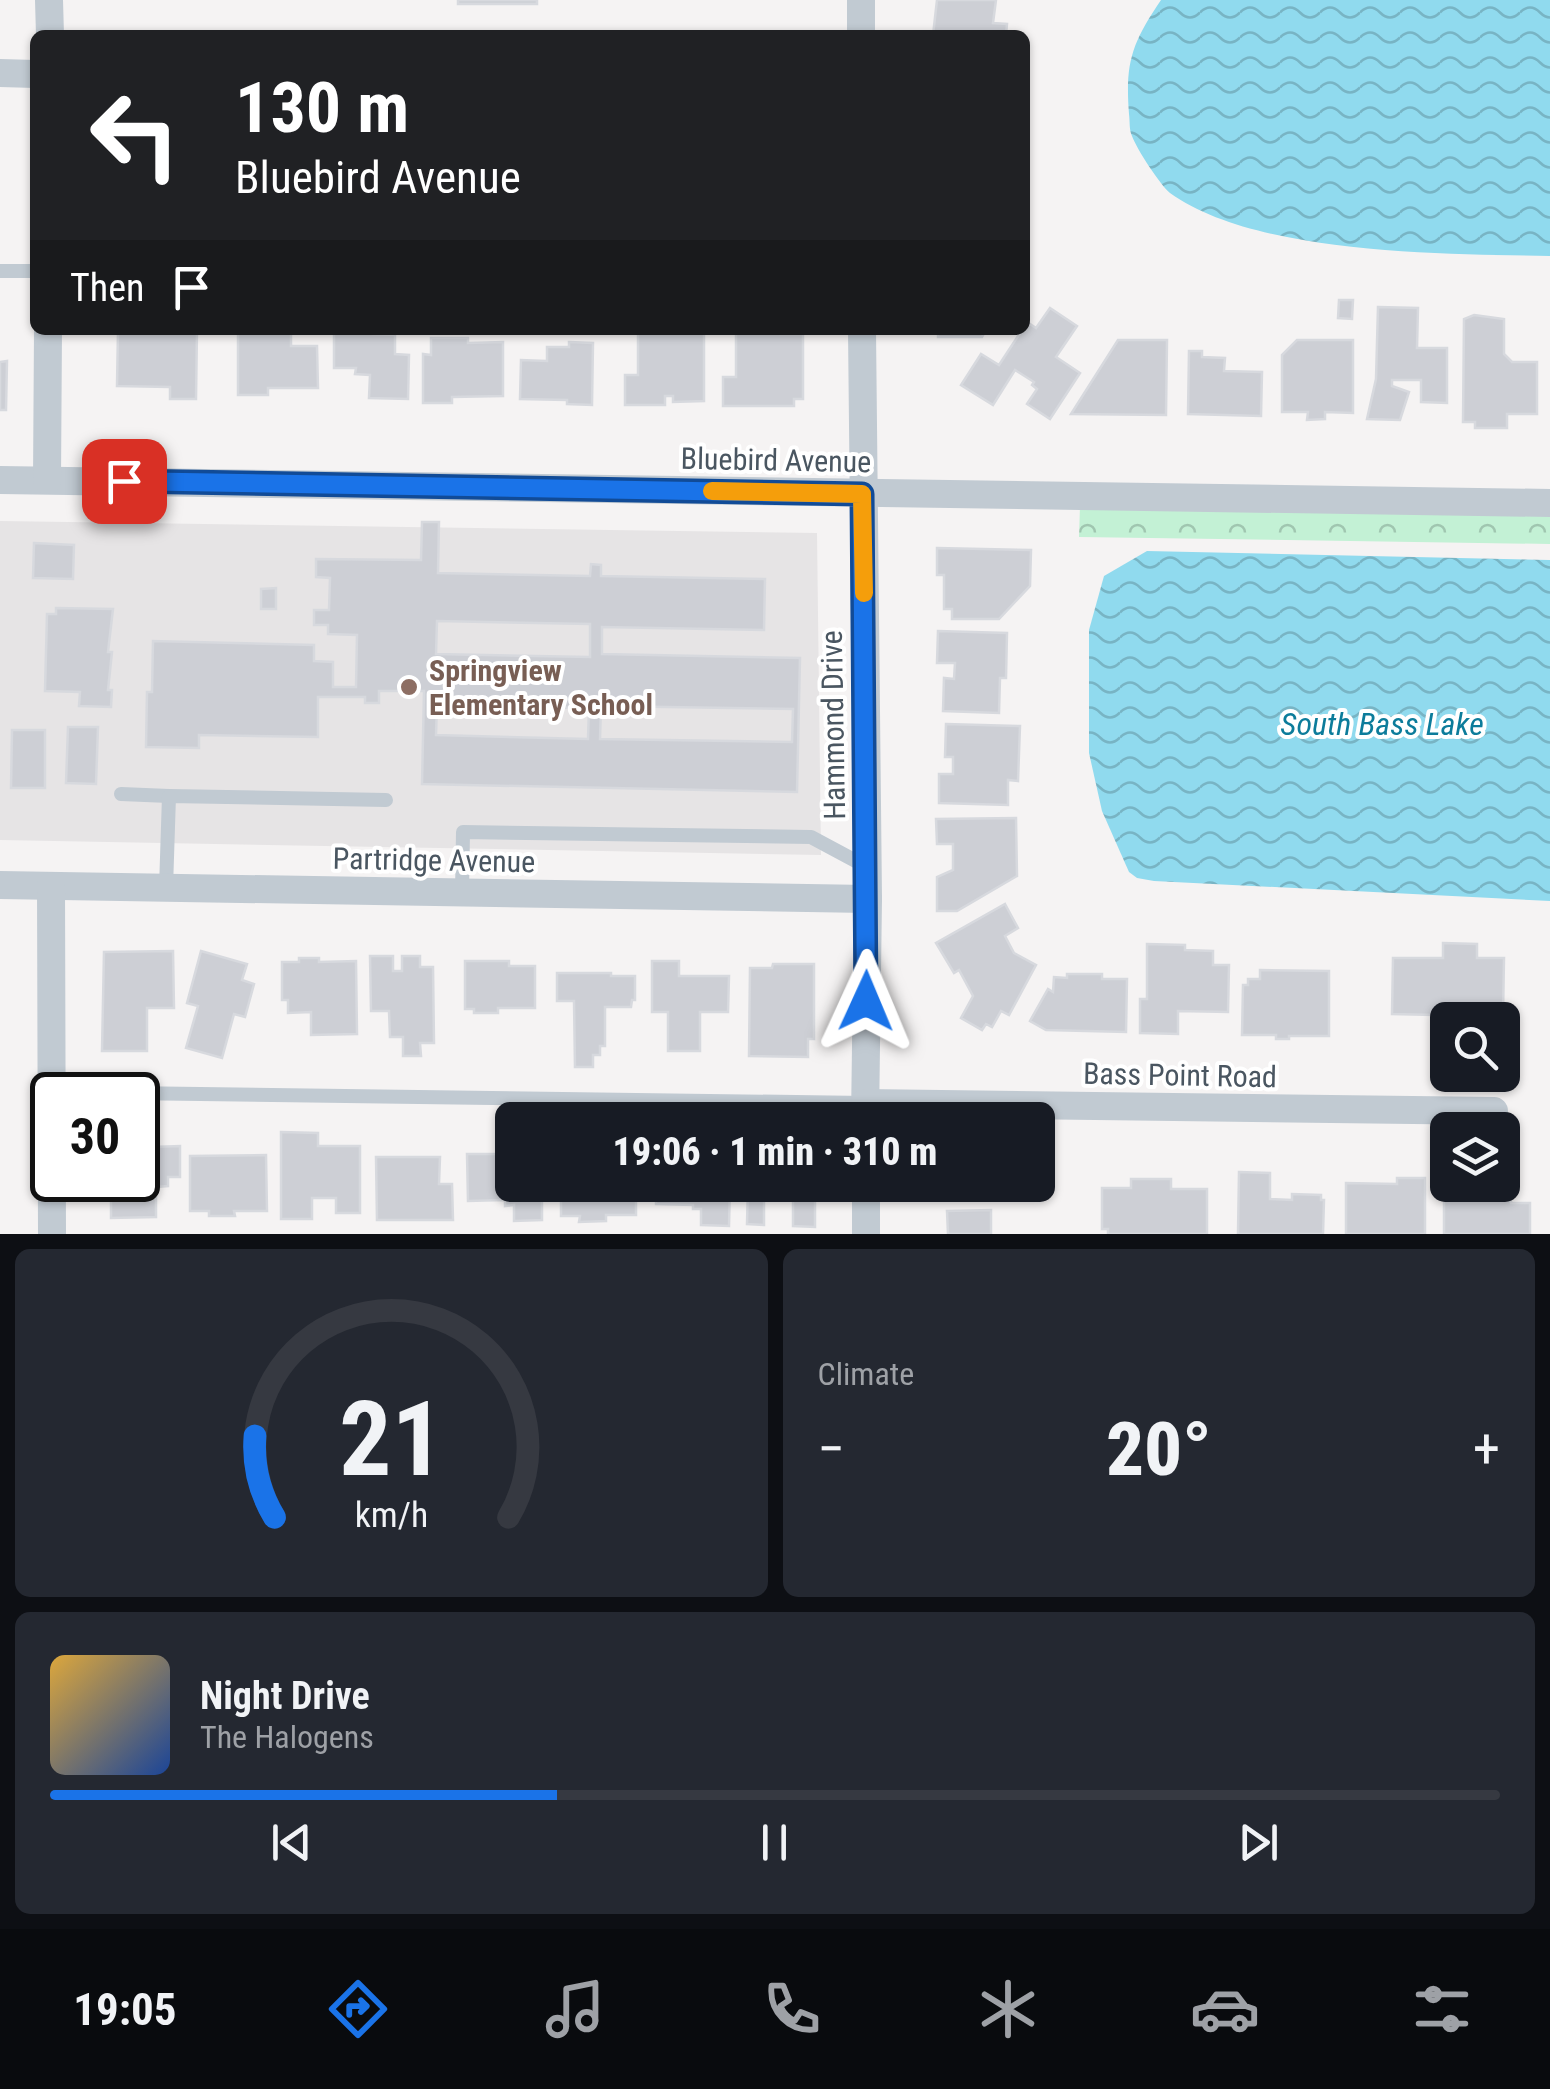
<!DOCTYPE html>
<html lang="en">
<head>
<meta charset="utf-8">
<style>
	body { margin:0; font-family:"Roboto Condensed",sans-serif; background:#242831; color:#f1f3f6; height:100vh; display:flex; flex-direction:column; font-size:38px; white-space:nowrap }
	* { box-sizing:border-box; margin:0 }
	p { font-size:32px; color:#9ea1a6 }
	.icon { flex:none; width:55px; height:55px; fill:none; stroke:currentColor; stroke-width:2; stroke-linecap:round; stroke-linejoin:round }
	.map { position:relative; height:1234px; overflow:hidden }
	.panel { display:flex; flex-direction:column; gap:15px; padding:15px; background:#0d0f14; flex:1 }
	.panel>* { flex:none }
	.hud { position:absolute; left:30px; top:30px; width:1000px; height:305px; border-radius:15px; box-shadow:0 2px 8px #0004; background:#202124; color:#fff; overflow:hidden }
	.tools { position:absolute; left:1430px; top:1002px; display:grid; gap:20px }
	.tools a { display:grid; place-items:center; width:90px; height:90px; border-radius:15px; background:#171b24; box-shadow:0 2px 8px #0004; font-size:50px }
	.speed { position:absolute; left:30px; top:1072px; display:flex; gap:20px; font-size:50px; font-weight:700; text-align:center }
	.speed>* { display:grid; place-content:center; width:130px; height:130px; border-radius:50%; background:#171b24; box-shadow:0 2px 8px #0004; line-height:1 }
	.speed .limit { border:5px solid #111; border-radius:15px; background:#fff; color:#111 }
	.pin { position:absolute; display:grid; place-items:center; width:85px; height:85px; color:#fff; margin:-42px; border-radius:20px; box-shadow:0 5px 15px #0006 }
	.me { position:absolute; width:110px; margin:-55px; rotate:1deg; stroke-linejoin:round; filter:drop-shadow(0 0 8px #0008) }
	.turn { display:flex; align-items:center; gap:35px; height:210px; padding:0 40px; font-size:45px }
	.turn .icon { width:130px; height:130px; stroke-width:2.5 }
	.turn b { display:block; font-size:70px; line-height:85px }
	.then { display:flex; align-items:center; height:95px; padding:0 40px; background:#0003; gap:20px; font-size:38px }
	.big { font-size:75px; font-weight:800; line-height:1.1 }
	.panel .tile { flex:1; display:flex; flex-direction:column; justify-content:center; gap:15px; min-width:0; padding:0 35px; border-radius:15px; background:#242831 }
	.panel .dial { align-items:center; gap:0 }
	.dial svg { height:260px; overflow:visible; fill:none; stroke:#363941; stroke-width:7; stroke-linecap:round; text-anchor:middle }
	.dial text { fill:#f1f3f6; stroke:none }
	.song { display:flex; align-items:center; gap:30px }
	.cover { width:120px; height:120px; border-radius:15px; background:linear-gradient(135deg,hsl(40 70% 55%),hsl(220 70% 35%)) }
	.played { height:10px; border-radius:5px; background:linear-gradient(90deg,#1a73e8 35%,#363941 35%) }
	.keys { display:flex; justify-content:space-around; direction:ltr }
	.heat { display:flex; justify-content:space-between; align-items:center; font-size:55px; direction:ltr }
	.panel .tiles { flex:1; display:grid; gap:15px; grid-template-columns:1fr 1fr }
	.tile:last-child { grid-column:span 2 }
	.trip { position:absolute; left:495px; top:1102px; width:560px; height:100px; border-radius:15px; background:#171b24; box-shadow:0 2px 8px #0004; font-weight:800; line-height:100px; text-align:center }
	.tab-bar { display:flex; height:160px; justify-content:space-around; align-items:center; background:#090b0e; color:#9ea1a6 }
	.tab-bar .icon { width:70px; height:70px }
	.tab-bar .current { color:#1a73e8 }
	.tab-bar b { font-size:45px; color:#f1f3f6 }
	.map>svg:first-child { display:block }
	.education { fill:#e6e4e5 }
	.park { fill:url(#park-crowns) }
	.water { fill:url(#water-waves) }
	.building { fill:#cdcfd5; stroke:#d7d9de; stroke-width:2.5; fill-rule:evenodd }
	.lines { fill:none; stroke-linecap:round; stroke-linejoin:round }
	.service { stroke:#c1cad2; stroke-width:14 }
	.minor { stroke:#c1cad2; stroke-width:28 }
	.route-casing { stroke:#114b97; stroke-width:25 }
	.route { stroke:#1a73e8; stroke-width:18 }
	.slow { stroke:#f59e0b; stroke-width:18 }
	.education-dot { fill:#8d6e63; stroke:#fff; stroke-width:4 }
	.labels { text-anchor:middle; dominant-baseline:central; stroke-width:8; stroke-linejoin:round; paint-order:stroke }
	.street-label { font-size:30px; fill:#4a5661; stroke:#fff }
	.education-label { font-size:30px; font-weight:bold; fill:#785e54; stroke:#fff; text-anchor:start }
	.water-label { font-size:32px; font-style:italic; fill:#0c7c9b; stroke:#fff }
</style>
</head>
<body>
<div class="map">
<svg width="1550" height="1234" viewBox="0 0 1550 1234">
	<defs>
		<pattern id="park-crowns" width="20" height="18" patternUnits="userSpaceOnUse" patternTransform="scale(2.5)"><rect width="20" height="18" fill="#c3f1d5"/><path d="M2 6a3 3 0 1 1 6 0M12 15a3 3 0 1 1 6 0" fill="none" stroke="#a0c6b0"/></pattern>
		<pattern id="water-waves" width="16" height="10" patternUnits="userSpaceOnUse" patternTransform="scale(2.5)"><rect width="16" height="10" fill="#90daee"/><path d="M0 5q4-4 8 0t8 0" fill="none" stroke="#78b4c4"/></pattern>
	</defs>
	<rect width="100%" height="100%" fill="#f5f3f3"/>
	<polygon class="education" points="0,521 817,533 821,855 0,840"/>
	<polygon class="park" points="1080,506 1550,514 1550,544 1079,537"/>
	<g class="water">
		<path d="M1161,0H1550V256C1446,254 1256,255 1170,193C1161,186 1136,148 1132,136C1129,130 1130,121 1129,114C1125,62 1132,43 1161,0Z"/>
		<polygon points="1147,551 1550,560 1550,901 1154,881 1137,878 1129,872 1102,811 1089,753 1089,630 1104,576"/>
	</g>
	<g class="building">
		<rect x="458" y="0" width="79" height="4"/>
		<polygon points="937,0 996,0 993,23 1007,24 1006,35 933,35"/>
		<polygon points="1339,300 1353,300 1352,319 1338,318"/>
		<polygon points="1378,307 1418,308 1417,348 1447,348 1447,403 1421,402 1421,380 1392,380 1392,386 1409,392 1400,420 1367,419 1376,379"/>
		<polygon points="1050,308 1077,326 1056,357 1080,373 1050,419 1027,404 1037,389 1032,385 1034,382 1015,370 993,405 961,385 981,354 999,365 1022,330 1025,330 1027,322 1036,328"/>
		<polygon points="1474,315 1504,319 1504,354 1512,362 1537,362 1537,414 1507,414 1507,428 1475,428 1475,422 1463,422 1464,319"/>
		<polygon points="118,330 197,330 196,399 170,399 170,387 117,386"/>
		<polygon points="238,330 291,331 291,346 317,346 318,388 268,388 268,395 238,395"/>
		<polygon points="334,330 373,330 373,334 395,335 395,354 409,355 408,399 369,398 370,375 355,374 356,368 334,368"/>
		<polygon points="638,330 704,333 704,401 673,402 673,396 665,396 665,405 625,405 625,375 638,375"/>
		<polygon points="736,330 782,330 781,334 803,334 803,399 794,399 794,406 723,406 723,377 736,377"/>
		<polygon points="938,330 986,330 982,337 938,337"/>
		<polygon points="431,338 468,338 468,343 503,342 503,396 452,397 452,403 423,403 423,354 431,355"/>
		<polygon points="1118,340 1167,340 1166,415 1071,414"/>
		<polygon points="1297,340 1353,340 1353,413 1325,412 1325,419 1307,420 1308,412 1282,412 1282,355"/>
		<polygon points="569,342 593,343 592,405 567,404 567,400 520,399 521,360 547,361 547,347 569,347"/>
		<polygon points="1189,351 1202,351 1202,357 1225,358 1224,371 1262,372 1261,416 1188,414"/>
		<polygon points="7,361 6,410 0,410 0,362"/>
		<path d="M422,522H439L438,573L590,576L591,564L601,565V576L765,579L764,630L602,627V654L800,658L797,792L422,784L424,691H379V703H365V697H318V737L199,735V748L146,747L147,692H152L153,641L314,645V661L333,662V687H356L357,635L328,634V625H314V610H329L330,578L316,577V559L421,560ZM437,621L590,624V657L436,654ZM437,705L589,708L588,739L436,735ZM601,706L793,709L792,742L600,739Z"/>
		<polygon points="34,543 74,545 73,579 33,578"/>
		<polygon points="937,548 1031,550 1030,586 999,619 952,619 952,609 944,609 944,575 937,575"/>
		<polygon points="276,588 276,609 261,609 261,589"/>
		<polygon points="56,608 113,609 108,652 112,652 108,690 112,690 111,707 79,706 80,692 45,691 47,614 56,614"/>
		<polygon points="938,631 1007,633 1006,678 1000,678 999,713 943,711 944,678 954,679 955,663 937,663"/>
		<polygon points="946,724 1020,726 1018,781 1008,780 1008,805 939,803 939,774 953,774 953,757 945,757"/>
		<polygon points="68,727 98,727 96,784 66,783"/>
		<polygon points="12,730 45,730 45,788 11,788"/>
		<polygon points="1016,818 1017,876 957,911 937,911 937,877 953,870 953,844 937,844 936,819"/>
		<polygon points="1005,904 1018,928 1005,936 1014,953 1036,965 1009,1015 1001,1011 992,1027 986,1024 982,1030 961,1018 973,996 959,970 954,973 936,943"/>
		<polygon points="1443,943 1477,944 1477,958 1504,958 1503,1016 1461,1015 1461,1020 1448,1020 1448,1031 1434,1031 1434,1015 1392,1014 1393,958 1443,958"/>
		<polygon points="1147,944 1185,945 1185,950 1213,951 1213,965 1229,965 1228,1012 1178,1011 1178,1034 1140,1033 1140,999 1147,999"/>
		<polygon points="173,951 174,1008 147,1008 147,1051 102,1051 104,952"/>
		<polygon points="201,951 247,964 242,980 254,984 245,1017 234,1014 222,1058 186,1048 198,1006 187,1003"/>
		<polygon points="370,956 393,956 393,971 402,971 402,956 420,956 420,967 433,967 434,1043 420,1043 421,1056 403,1056 403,1037 390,1037 389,1011 371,1011"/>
		<polygon points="299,958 319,958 319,962 356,961 357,1034 311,1035 311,1012 288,1013 288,1000 282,1000 282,962 299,962"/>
		<polygon points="465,961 509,961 509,966 535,966 535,1008 498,1008 498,1013 474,1013 474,1009 465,1009"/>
		<polygon points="652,961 679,961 679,976 729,976 728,1012 700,1012 700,1051 668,1051 668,1012 652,1012"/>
		<polygon points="773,964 814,964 814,1039 808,1039 808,1057 749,1056 750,968 772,968"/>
		<polygon points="1260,970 1329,971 1329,1036 1289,1036 1289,1039 1276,1039 1276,1035 1242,1035 1243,985 1248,985 1248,979 1260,979"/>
		<polygon points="557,973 611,973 611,976 635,976 635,1000 632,1000 631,1007 605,1007 605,1046 600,1046 600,1055 593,1055 593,1067 575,1067 574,1001 557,1001"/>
		<polygon points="1067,974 1102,974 1102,979 1127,979 1126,1032 1046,1030 1030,1021 1048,989 1053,992 1054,977 1067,978"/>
		<polygon points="138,1115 150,1115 151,1147 180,1146 180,1177 168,1177 168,1186 156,1187 156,1217 111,1218 111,1180 138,1180"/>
		<polygon points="281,1132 318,1133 318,1146 360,1146 360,1213 336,1213 336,1198 312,1198 312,1219 281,1219"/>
		<polygon points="467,1154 512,1154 512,1185 542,1185 542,1220 514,1221 514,1205 505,1206 505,1200 468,1201"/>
		<polygon points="266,1155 267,1211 234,1211 235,1216 209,1216 209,1211 190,1211 190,1156"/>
		<polygon points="376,1157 440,1157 439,1184 452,1184 453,1220 377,1220"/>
		<polygon points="1239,1172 1270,1173 1270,1199 1292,1200 1292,1194 1321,1195 1321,1200 1324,1200 1323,1234 1238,1234"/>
		<polygon points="1397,1178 1425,1178 1425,1234 1346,1234 1346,1183 1397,1184"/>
		<polygon points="1131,1179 1171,1179 1171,1189 1207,1189 1207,1234 1108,1234 1108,1229 1102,1229 1102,1188 1131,1188"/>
		<polygon points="561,1185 636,1185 636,1215 606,1215 606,1221 579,1222 580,1216 561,1216"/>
		<polygon points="656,1185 730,1185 729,1226 701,1225 701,1209 693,1209 693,1205 656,1204"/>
		<polygon points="748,1185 815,1185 815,1227 793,1226 793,1187 764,1187 764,1225 747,1224"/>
		<polygon points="1444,1191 1476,1191 1476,1198 1511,1198 1511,1203 1530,1203 1530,1234 1444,1234"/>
		<polygon points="991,1210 991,1234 948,1234 947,1211"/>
	</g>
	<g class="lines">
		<g class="service">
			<polyline points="0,271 35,271"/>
			<polyline points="121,794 169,796"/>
			<polyline points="166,888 169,796 386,800"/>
			<polyline points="462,893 463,832 811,837 867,867"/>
			<polyline points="51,1092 865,1103"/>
		</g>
		<g class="minor">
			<polyline points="49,0 50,35"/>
			<polyline points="861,0 861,35"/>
			<polyline points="0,73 35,74"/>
			<polyline points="862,330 868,899 865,1120"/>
			<polyline points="0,480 1550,503"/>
			<polyline points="47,480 48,330"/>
			<polyline points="0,885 868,899"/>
			<polyline points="51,886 52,1234"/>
			<polyline points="865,1103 1494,1111"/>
			<polyline points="866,1185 866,1234"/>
		</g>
	</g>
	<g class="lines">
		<g class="route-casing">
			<polyline id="route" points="124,481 862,494 866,1001"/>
		</g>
		<use href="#route" class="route"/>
		<polyline class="slow" points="712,491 862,494 864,593"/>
	</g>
	<circle class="education-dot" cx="409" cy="687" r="10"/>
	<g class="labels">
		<g class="street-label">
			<text transform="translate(776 460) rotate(1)">Bluebird Avenue</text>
			<text transform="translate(833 725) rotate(-91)">Hammond Drive</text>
			<text transform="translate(434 860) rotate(1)">Partridge Avenue</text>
			<text transform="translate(1180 1075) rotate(1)">Bass Point Road</text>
		</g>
		<g class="education-label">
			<text x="429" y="670">Springview<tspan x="429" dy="34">Elementary School</tspan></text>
		</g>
		<g class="water-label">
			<text x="1382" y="724">South Bass Lake</text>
		</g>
	</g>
</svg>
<div class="tools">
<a><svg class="icon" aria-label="search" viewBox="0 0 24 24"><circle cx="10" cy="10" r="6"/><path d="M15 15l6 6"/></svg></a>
<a><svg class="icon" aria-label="layers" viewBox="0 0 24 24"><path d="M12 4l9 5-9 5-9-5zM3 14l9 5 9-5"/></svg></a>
</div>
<div class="speed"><div class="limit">30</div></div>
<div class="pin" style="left:124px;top:481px;background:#d93025"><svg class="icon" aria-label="arrive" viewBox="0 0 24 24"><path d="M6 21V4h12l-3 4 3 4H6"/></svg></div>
<svg class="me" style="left:866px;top:1001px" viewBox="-20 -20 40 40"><path d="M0-17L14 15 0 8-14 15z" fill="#1a73e8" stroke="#fff" stroke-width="4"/></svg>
<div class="trip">19:06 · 1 min · 310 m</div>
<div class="hud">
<div class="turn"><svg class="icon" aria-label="left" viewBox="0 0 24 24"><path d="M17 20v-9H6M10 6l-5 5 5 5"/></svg><div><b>130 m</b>Bluebird Avenue</div></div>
<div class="then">Then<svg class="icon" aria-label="arrive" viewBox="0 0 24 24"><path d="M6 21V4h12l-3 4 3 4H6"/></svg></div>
</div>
</div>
<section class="panel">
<div class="tiles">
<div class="tile dial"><svg viewBox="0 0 100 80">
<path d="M14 69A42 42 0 1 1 86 69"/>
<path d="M14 69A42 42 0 0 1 8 44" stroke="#1a73e8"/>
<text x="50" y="56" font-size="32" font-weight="700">21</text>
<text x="50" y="72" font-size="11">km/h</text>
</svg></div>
<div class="tile"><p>Climate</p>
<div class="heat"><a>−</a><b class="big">20°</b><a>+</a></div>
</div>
<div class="tile">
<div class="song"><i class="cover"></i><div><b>Night Drive</b><p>The Halogens</p></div></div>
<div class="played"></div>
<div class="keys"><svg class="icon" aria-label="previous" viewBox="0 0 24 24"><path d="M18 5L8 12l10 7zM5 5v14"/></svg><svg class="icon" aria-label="pause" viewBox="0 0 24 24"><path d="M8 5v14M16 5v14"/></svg><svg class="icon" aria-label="next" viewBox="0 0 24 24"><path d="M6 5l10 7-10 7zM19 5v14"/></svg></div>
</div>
</div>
</section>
<nav class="tab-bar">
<b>19:05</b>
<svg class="icon current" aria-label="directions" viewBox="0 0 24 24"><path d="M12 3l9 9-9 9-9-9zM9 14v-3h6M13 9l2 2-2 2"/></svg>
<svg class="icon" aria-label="music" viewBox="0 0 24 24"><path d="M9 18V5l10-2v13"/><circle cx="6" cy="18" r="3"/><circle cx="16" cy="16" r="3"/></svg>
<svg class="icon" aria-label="phone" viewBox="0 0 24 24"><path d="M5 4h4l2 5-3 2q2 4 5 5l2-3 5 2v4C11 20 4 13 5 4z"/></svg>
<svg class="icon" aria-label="climate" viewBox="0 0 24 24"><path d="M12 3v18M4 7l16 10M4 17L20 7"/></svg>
<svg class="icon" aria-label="car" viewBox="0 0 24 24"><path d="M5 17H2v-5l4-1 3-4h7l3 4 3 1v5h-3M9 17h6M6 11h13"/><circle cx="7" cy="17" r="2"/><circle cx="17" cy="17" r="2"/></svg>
<svg class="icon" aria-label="filters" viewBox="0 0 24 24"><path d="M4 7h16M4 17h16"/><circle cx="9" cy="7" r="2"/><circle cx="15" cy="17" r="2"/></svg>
</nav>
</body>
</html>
